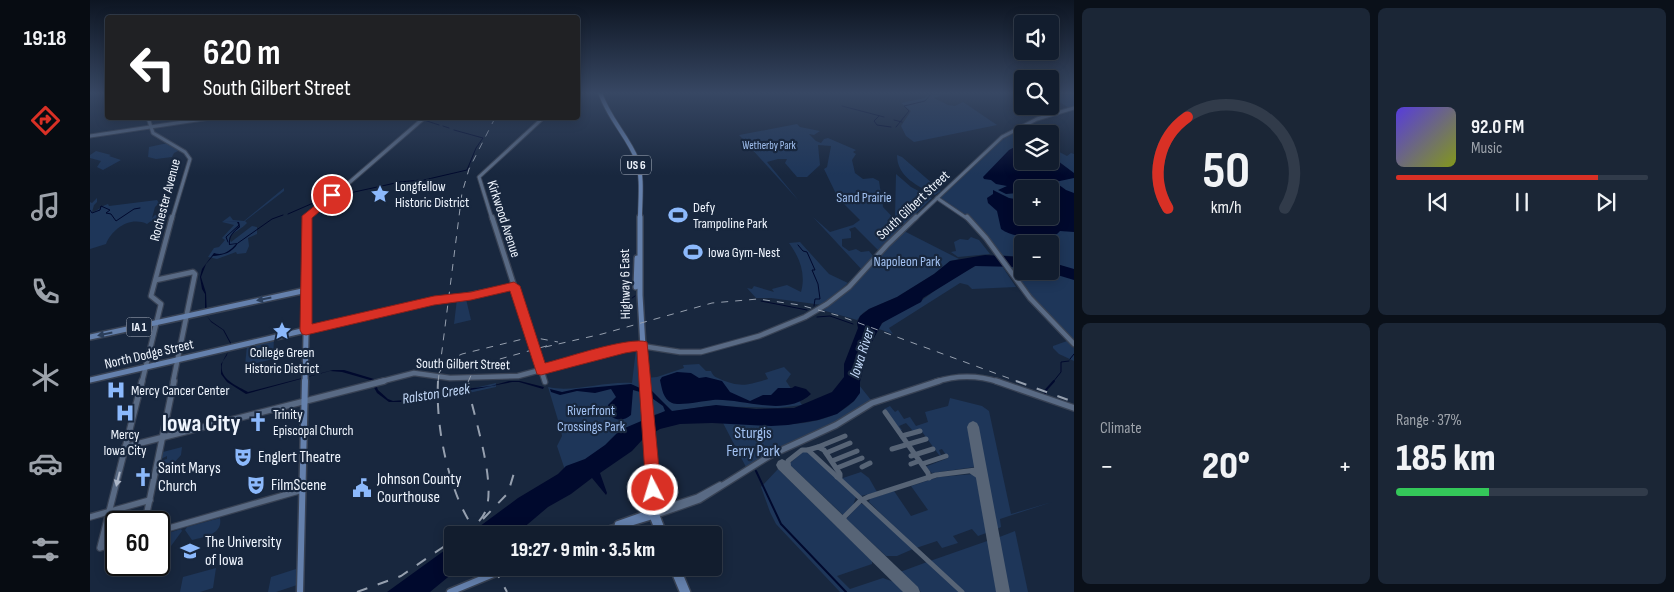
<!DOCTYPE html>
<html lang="en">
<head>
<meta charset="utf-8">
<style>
	body { margin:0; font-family:"Sofia Sans Condensed",sans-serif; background:#1b2636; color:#f1f3f6; height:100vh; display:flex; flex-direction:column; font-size:19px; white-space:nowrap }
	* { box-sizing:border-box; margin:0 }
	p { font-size:16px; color:#9ca2aa }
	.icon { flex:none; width:28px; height:28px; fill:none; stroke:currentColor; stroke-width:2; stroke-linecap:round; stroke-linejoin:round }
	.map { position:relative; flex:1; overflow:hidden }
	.sheet { display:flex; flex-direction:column; gap:8px; padding:8px; background:#0a1019; width:600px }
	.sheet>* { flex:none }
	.hud { position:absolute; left:15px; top:15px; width:475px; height:105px; border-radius:5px; box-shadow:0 2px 12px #0003,0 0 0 1px #313b4a; background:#202124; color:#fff; overflow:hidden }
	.buttons { position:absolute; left:924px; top:15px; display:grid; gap:10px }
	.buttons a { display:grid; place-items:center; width:45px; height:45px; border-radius:5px; background:#121d2e; box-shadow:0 2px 12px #0003,0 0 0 1px #313b4a; font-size:25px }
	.speed { position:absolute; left:15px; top:511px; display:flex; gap:10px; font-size:25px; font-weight:700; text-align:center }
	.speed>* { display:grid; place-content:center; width:65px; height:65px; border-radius:50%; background:#121d2e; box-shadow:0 2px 12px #0003,0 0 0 1px #313b4a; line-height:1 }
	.speed .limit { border:2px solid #111; border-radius:8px; background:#fff; color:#111 }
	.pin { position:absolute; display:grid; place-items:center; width:42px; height:42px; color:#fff; margin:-21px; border:2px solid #fff; border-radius:50%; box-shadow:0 1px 5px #0007 }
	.me { position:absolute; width:55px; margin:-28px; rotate:355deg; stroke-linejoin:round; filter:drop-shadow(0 0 4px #0008) }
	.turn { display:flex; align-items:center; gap:18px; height:105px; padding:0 15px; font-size:22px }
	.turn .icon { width:65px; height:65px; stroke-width:2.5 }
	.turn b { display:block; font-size:35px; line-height:42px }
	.big { font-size:38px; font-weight:800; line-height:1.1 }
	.sheet .tile { flex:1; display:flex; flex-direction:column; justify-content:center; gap:8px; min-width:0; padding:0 18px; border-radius:8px; background:#1b2636 }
	.sheet .dial { align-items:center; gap:0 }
	.dial svg { height:130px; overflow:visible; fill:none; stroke:#313b4a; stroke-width:7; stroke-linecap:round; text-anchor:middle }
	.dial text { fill:#f1f3f6; stroke:none }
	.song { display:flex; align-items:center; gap:15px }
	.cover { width:60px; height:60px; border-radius:8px; background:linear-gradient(135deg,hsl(250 70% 55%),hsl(70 70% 35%)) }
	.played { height:5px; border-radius:2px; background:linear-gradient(90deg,#d93025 80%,#313b4a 80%) }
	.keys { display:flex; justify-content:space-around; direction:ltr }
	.heat { display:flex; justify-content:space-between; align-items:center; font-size:28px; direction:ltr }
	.charge { height:8px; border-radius:4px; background:linear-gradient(90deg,#34c759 37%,#313b4a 0) }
	.sheet .tiles { flex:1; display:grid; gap:8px; grid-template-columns:repeat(2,1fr) }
	.trip { position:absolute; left:354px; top:526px; width:278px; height:50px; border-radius:5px; background:#121d2e; box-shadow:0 2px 12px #0003,0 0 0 1px #313b4a; font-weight:800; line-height:50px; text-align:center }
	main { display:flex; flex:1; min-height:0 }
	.menu { display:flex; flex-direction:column; width:90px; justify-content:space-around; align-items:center; background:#070c12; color:#9ca2aa }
	.menu .icon { width:35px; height:35px }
	.menu .active { color:#d93025 }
	.menu b { font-size:22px; color:#f1f3f6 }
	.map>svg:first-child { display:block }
	.green { fill:#1e3659; fill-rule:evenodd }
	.water { fill:#00092d; fill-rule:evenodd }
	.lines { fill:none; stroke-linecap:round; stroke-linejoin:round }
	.stream-far1 { stroke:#00092d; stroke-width:1 }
	.stream { stroke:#00092d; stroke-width:2 }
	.taxiway { stroke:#576476; stroke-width:5 }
	.runway { fill:#576476; fill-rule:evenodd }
	.secondary-far2-casing { stroke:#384254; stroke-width:5 }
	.secondary-far1-casing { stroke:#384254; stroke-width:7 }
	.secondary-casing { stroke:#384254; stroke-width:8 }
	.primary-far2-casing { stroke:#384254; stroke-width:5.5 }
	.primary-far1-casing { stroke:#384254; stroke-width:8 }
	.primary-casing { stroke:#384254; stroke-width:9 }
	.secondary-far2 { stroke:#596a84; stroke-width:3 }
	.secondary-far1 { stroke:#596a84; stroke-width:4.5 }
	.secondary { stroke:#596a84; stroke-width:5.5 }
	.primary-far2 { stroke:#6581ad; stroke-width:4 }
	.primary-far1 { stroke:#6581ad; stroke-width:5 }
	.primary { stroke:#6581ad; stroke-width:6 }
	.rail-far1 { stroke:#96a0af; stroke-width:1; stroke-dasharray:7 7; stroke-linecap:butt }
	.rail { stroke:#96a0af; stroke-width:2; stroke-dasharray:11 11; stroke-linecap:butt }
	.secondary-bridge-casing { stroke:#384254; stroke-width:7; stroke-linecap:butt }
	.secondary-bridge { stroke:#596a84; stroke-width:4.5 }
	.oneway { fill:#2b3e5a }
	.oneway2 { fill:#acb6c7 }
	.route { fill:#d93025; stroke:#8d1f18 }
	.labels { text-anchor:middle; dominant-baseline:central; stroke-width:4.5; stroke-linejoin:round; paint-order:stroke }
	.far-park-label { font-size:11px; fill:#a1c0f0; stroke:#18273e }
	.shield { fill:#18273e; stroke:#aeb7c4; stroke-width:1 }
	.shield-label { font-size:12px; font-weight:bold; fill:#eff5fe }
	.poi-label { font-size:14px; fill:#eff5fe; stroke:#18273e; text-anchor:start }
	.park-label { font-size:14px; fill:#a1c0f0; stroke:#18273e }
	.street-label { font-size:14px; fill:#eff5fe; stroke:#18273e }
	.water-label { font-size:15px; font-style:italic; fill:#c4dafa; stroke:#18273e }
	.near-park-label { font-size:16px; fill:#a1c0f0; stroke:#18273e }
	.near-poi-label { font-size:16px; fill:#eff5fe; stroke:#18273e; text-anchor:start }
	.town-label { font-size:24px; font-weight:bold; fill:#eff5fe; stroke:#18273e }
</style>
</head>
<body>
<main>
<nav class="menu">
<b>19:18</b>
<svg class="icon active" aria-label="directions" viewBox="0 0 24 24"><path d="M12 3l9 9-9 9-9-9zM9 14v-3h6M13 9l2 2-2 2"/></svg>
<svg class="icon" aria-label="music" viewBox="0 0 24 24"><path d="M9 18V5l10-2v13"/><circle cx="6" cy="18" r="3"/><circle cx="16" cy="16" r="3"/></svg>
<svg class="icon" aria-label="phone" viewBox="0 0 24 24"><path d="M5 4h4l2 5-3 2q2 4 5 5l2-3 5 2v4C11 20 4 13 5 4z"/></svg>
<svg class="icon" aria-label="climate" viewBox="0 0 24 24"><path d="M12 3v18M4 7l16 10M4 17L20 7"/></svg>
<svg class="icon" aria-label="car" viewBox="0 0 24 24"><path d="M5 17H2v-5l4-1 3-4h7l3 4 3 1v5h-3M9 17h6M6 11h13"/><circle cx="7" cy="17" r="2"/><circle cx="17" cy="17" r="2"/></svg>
<svg class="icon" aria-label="filters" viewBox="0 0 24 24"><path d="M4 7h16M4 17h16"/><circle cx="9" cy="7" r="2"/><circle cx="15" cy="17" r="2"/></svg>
</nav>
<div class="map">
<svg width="984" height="592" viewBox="0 0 984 592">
	<rect width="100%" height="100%" fill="#18273e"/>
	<g class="green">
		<polygon points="839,92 858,92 860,93 844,98 858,105 865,106 873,102 907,125 824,142 816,136 811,126 821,111 811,103 835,98"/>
		<polygon points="960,92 984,92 984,107 979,108 960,96"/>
		<polygon points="707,124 710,127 730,131 724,135 719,134 726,141 731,143 734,139 738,138 766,150 763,152 766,154 762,160 765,173 773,179 783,178 789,181 793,207 813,228 789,251 765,227 759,229 761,232 761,238 752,239 752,246 759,251 766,249 771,252 779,251 784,257 773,271 723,217 740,232 763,225 770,220 748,198 734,169 737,167 741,146 728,145 730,165 717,177 707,177 695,163 697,159 688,159 677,162 709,201 649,135"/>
		<path d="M924,130L933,134L932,161H960V147L977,156L981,153L984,154V270L960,262V244H932V257L909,255L878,217L847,198L905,144ZM932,189H960V216H932Z"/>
		<polygon points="78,143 90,150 84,153 82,157 66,159 58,157 59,147"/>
		<polygon points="6,151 21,155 19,156 31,160 13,170 7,167 11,161 0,158 0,155"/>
		<path d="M807,155L812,157L851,191L845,195C828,186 807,177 807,155Z"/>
		<polygon points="806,174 821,187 842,198 814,225 805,217"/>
		<path d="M194,188V191L155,221L157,223C152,229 144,231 139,238L141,242L162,226L167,227V234L158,238L159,246L156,253L147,254L146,252L127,259L118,257L124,248L129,247L135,240L132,238L144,225L132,222L140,216L143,220L154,221Z"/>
		<path d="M7,198V202L4,205L2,212C9,211 10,206 18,204L19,206L67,200L69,203L65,207L62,218L65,215L76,217L65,222L61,221L57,224C40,216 22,229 16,244L0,249V202L2,203Z"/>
		<polygon points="814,231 869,259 860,261 844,274 807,297 779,309 773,313 767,320 732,310 762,286"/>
		<polygon points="881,237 889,240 900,254 868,257 861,252 866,251 864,242 870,239 878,240"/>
		<path d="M710,242L739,274L758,283L732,305L681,298H666L657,288L662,289L664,286L684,292L682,289L697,285L711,292C716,274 710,258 699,243Z"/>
		<path d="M888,265L912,266L926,287L882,289L878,285L870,283L799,328L803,334L789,329C795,315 817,308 831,302C833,297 881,267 888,265Z"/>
		<polygon points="919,265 932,266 932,271 960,271 984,278 984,340 943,298"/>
		<polygon points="367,299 376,299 381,320 364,324"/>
		<polygon points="184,338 183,359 155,366 157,345"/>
		<polygon points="977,341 984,348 984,361 969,354 963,348 963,346"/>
		<path d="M546,349L548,350L554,423L498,460L475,470L467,446L472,436L471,430L458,387C483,393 514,381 542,383Z"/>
		<path d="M609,364L616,371H621C623,376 625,377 630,379C650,388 658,385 678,379L675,373L694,367L701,374L696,381L712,405L688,408L618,406L566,414L560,418L556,378L567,377L594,368L593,365Z"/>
		<polygon points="406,383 406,387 351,399 351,391 379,386 380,389"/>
		<path d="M769,385L781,400L735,428L695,445L656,467L633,423C670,424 726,431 757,407C765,401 770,396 769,385Z"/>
		<polygon points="860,398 892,406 899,411 921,514 962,502 910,519 911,527 905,530 885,425 879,424 885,467 842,473 835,467 858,458 852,449 849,450 851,455 849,455 830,429 823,431 816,423 809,426 812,430 809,431 794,409 800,406 805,412 808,410 814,419 820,417 826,426 838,422 835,412 858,406"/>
		<polygon points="92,447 91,455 82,465 70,467 71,461 77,459 77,456 71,459 73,452"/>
		<polygon points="714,451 722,455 766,497 763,505 753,515 699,464"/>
		<polygon points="688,469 782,561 782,564 747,576 760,589 793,578 804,582 815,592 750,592 686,524 680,512 671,487"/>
		<polygon points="771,472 779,478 787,492 771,496 752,480 753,478"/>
		<polygon points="883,474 889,478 899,532 888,536 882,529 863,536 868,543 852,548 847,541 826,548 779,502 780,499 804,491 821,516 838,510 821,486 849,477"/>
		<polygon points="770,504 772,504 780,509 823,549 807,556 796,556 756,519"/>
		<path d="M130,518C133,534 115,537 102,540L95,530L97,527Z"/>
		<polygon points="91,529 92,531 81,546 69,550 69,536"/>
		<polygon points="925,531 938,592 917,592 907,538"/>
		<polygon points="900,540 909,592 874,592 840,561"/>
		<polygon points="837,562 869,592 831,592 810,572"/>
		<polygon points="126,568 123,588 110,592 90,592 93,577"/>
		<polygon points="206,569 207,585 186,592 178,592 181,577"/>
	</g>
	<g class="water">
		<path d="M932,143V161H960V155L984,173V178L965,182L976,190L984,193V232L970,231L967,234C950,236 926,240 911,229L907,211L898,203L897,198L903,194V190L919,198L925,199L929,193L916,194L908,190L917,186L906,184L901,180L894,179L893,177L919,150ZM932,189H960V216H932Z"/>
		<path d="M129,221L149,222L150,227C144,232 139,236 140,244L148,243C142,253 134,255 123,256L116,264L111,277L116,293L117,316L121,321L134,330L141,343C140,351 136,354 133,361C126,378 147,386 158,392L243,370H254L284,379L288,390L298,399L303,401L326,399L375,389L401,386L419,381H430L454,387L453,389L429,382H422L318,402H299L287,393L280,380L252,372L240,371L156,394L137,382L131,374V364L137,355L140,343L133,330L121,322L115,313V294L112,289L110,277L112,269L124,253C133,256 140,251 146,244L139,245C138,236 143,232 149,226L147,222Z"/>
		<polygon points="895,255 932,257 932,267 885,266 833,298 831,302 792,323 777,351 770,382 770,393 764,401 747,414 728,420 698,425 681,426 622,423 590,424 570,429 553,439 542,451 510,473 517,493 516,495 502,478 481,494 458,507 425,535 378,535 428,498 468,474 476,466 495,459 515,445 530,430 575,411 573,406 559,396 561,390 582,411 626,405 666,409 704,408 742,392 754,377 754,364 768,328 767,323 770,316 779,309 807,297 844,274 860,261"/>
		<polygon points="960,262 984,269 984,280 954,271 960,271"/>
		<path d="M587,372L601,373L609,378L616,377L632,381L640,392L660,401L673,395H681L688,388H702L705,386L716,389L721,394C695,418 653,398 623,400C613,401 590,406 582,403C573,399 572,389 570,380L572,377Z"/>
		<path d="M541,384L550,388V392L543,390L541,415C531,424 516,419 518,405L526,397L521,389L505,393L487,391L470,395L461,392L460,389L472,392L486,389Z"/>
		<polygon points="362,545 362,568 374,568 363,573 340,592 297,592"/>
	</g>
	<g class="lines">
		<g class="stream-far1">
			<polyline points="752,106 794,117"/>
			<polyline points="789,116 784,121 787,125 801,127"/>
			<polyline points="334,120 349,125"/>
			<polyline points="804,120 812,122"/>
			<polyline points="353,126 359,128"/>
			<polyline points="806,127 819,111 814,106 835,101 843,92"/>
			<polyline points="334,180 377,170 386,148 393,138 364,130"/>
			<polyline points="246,196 310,182 331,180"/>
			<polyline points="0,210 2,213 10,210 11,206 20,210 16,213 21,214 26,221 44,209 50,208"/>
			<polyline points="198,214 237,197"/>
			<polyline points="138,242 136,237 149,225"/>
			<polyline points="148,243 182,219 193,215"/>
			<polyline points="708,245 713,251 717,252 725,270 722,270 728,284 730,299 725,299 724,306"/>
			<polyline points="538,301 545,296"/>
			<polyline points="671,301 717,310"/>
			<polyline points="727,317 740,316 763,324"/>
			<polyline points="980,359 984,354"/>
			<polyline points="963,382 971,372 971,362 979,361"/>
		</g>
		<g class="stream">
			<polyline points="955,395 955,391 964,381"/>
			<polyline points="666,471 691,524 756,592"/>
		</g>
		<g class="taxiway">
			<polyline points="795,412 838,473 839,478"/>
			<polyline points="812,436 830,431"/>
			<polyline points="728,447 755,436"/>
			<polyline points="802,449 836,439"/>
			<polyline points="718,450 728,447 734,450 750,474 750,477 747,477"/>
			<polyline points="736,453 760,443"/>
			<polyline points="821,456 843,449"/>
			<polyline points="742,461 767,451"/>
			<polyline points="821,464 829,461"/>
			<polyline points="832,464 856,456"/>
			<polyline points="772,467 780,463"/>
			<polyline points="747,468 772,458"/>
			<polyline points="699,472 698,461 712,450 718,450 872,592"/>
			<polyline points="882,472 891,478 895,497"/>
			<polyline points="758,528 754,524 754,517 770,501 778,497 846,475 886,470 889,465 886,448"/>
		</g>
		<g class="runway">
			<polygon points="883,421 887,423 889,427 920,592 906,592 877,427 879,423"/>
			<polygon points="692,459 696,461 828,587 830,592 813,592 688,469 686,465 688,461"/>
		</g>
		<g class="secondary-far2-casing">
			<g id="secondary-far2">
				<polyline points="58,118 63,133 95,152 100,159 82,219"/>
				<polyline points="0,136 120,118"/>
				<polyline points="847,198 878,219"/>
				<polyline points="217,219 334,118"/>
				<polyline points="402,219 389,177 453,118"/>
				<polyline points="825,219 912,137 947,119 984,108"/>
			</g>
		</g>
		<g class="secondary-far1-casing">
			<g id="secondary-far1">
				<polyline points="217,217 217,290"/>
				<polyline points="402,217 455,382"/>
				<polyline points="877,217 896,238 940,298 984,344"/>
				<polyline points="66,280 103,272 105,274 83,382"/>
				<polyline points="366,298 424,286"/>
				<polyline points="216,330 353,299"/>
				<polyline points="52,382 71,304 61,296 82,217"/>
				<polyline points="289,382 324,373 360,378 428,376 537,347 552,346 590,352 611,352 669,336 715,317 737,304 759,287 797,245 826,217"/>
				<path d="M845,382C866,375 888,375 909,382"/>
			</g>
		</g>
		<g class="secondary-casing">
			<g id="secondary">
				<polyline points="906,381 984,408"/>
				<polyline points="35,447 294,381"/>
				<polyline points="565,511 608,497 630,485"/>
				<polyline points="566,515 609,500 681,455 746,425 782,403 849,381"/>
				<polyline points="0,517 60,500"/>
				<polyline points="55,522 84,381"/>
				<polyline points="69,531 212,490"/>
				<polyline points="26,543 10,548 52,381"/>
			</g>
		</g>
		<g class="primary-far2-casing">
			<path id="primary-far2" d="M510,92C518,118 538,136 547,160C553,178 550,200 550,219"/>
		</g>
		<g class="primary-far1-casing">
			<g id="primary-far1">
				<polyline points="550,217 550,295 555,382"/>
				<polyline points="546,287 547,258"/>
				<polyline points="0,337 217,290 215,382"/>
				<polyline points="0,380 216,330"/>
			</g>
		</g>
		<g class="primary-casing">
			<g id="primary">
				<polyline points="555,381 564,509 574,535"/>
				<polyline points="559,485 561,512 570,535"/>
				<polyline points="528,524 562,512"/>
				<polyline points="501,535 566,515"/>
				<polyline points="583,568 593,592"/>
				<polyline points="587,568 597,592"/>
				<polyline points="210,592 215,381"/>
				<polyline points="360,592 418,568"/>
			</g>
		</g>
		<use href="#secondary-far2" class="secondary-far2"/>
		<use href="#secondary-far1" class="secondary-far1"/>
		<use href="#secondary" class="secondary"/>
		<use href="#primary-far2" class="primary-far2"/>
		<use href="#primary-far1" class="primary-far1"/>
		<use href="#primary" class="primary"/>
		<g class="rail-far1">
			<polyline points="455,347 512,334 622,303 668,299 710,305 750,316 929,382"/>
			<polyline points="349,373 357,361 372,354 441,337 468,342"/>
			<polyline points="348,382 372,193 379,169 405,118"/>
			<polyline points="378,382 383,371 392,364 460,345"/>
		</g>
		<g class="rail">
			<path d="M348,381C346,420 354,464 369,501C374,513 381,524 387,535"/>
			<polyline points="926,381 984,402"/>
			<polyline points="393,519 418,493 424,473"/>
			<path d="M372,535C381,529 392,521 396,510C406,481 384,417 378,387L379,381"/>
			<polyline points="404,568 417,592"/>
			<polyline points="267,592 311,576 362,541"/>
		</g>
		<g class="secondary-bridge-casing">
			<polyline id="secondary-bridge" points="353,299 366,298"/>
		</g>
		<use href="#secondary-bridge" class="secondary-bridge"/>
	</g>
	<defs><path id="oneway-solid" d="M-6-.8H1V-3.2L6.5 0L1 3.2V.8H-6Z" transform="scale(1.25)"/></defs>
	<g class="oneway">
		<use href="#oneway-solid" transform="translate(174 299) rotate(168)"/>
		<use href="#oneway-solid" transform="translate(15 334) rotate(168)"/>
	</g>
	<use class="oneway2" href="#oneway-solid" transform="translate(28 479) rotate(104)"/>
	<linearGradient id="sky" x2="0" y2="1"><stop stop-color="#0d1522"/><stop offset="0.53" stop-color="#374763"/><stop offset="1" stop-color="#374763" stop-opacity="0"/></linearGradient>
	<rect width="984" height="175" fill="url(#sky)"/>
	<path class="route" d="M242,192L247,195L246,197L222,218V324L344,296L381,292L424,282L430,286L455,363C476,358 539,336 557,342L571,490L568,496L563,498L558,496L556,490L547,351L535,353L451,375L447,374L420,291L381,300L344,305L216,335L212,334L210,330L212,216Z"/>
	<defs>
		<g id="sight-bare" transform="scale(1.5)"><path d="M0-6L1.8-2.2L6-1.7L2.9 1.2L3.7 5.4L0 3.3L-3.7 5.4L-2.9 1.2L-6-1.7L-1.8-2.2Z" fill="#8cb9fc" stroke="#18273e" stroke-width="2.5" paint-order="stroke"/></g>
		<g id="stadium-bare" transform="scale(1.5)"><path d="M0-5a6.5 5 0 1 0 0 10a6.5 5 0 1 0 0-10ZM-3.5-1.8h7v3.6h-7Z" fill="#8cb9fc" stroke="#18273e" stroke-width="2.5" paint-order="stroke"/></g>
		<g id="hospital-bare" transform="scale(1.5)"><path d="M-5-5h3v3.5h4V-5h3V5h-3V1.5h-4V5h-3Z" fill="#8cb9fc" stroke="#18273e" stroke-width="2.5" paint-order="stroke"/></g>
		<g id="church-bare" transform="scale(1.5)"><path d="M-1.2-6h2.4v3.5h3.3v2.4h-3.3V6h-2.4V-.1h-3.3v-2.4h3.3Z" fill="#8cb9fc" stroke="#18273e" stroke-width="2.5" paint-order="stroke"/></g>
		<g id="theatre-bare" transform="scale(1.5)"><path d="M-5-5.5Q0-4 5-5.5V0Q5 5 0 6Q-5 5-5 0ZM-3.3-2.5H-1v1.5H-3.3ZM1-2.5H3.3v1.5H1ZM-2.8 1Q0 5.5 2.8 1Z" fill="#8cb9fc" stroke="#18273e" stroke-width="2.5" paint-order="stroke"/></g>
		<g id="civic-bare" transform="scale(1.5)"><path d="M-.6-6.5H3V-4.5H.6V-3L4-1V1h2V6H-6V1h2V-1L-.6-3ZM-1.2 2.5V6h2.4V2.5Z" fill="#8cb9fc" stroke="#18273e" stroke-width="2.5" paint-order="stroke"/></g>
		<g id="university-bare" transform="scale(1.5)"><path d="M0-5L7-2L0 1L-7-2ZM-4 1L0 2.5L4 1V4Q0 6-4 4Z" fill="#8cb9fc" stroke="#18273e" stroke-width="2.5" paint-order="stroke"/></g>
	</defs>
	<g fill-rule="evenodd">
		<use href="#sight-bare" x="290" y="194"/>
		<use href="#stadium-bare" x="588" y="215"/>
		<use href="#stadium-bare" x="603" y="252"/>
		<use href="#sight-bare" x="192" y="331"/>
		<use href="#hospital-bare" x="26" y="390"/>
		<use href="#hospital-bare" x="35" y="413"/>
		<use href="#church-bare" x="168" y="422"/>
		<use href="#theatre-bare" x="153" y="457"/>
		<use href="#church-bare" x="53" y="477"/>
		<use href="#theatre-bare" x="166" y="485"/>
		<use href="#civic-bare" x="272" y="488"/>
		<use href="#university-bare" x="100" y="551"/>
	</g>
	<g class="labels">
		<g class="far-park-label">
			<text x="679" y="145">Wetherby Park</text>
		</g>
		<g class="shield">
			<rect x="531" y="155.5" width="30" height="19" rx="4"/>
			<rect x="36.5" y="317.5" width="25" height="19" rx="4"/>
		</g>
		<g class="shield-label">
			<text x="546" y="165">US 6</text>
			<text x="49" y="327">IA 1</text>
		</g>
		<g class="poi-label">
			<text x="305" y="186">Longfellow<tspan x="305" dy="16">Historic District</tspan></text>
			<text x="603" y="207">Defy<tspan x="603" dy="16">Trampoline Park</tspan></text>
			<text x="618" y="252">Iowa Gym-Nest</text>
			<text x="192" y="352" text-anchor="middle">College Green<tspan x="192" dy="16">Historic District</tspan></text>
			<text x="41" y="390">Mercy Cancer Center</text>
			<text x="183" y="414">Trinity<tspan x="183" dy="16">Episcopal Church</tspan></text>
			<text x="35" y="434" text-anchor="middle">Mercy<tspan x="35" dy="16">Iowa City</tspan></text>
		</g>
		<g class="park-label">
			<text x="774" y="197">Sand Prairie</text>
			<text x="817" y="261">Napoleon Park</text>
			<text x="501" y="410">Riverfront<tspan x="501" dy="16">Crossings Park</tspan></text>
		</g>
		<g class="street-label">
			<text transform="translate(75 200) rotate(-75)">Rochester Avenue</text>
			<text transform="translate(823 205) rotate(-43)">South Gilbert Street</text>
			<text transform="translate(414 219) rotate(72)">Kirkwood Avenue</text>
			<text transform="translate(535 284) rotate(-91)">Highway 6 East</text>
			<text transform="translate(59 354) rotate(-13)">North Dodge Street</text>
			<text transform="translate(373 364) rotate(1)">South Gilbert Street</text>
		</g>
		<g class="water-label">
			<text transform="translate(772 353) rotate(-72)">Iowa River</text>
			<text transform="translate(346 394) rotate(-9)">Ralston Creek</text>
		</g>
		<g class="near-park-label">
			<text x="663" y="433">Sturgis<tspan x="663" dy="18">Ferry Park</tspan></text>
		</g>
		<g class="near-poi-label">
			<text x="168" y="457">Englert Theatre</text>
			<text x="68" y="468">Saint Marys<tspan x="68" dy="18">Church</tspan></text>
			<text x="287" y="479">Johnson County<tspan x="287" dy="18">Courthouse</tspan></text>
			<text x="181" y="485">FilmScene</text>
			<text x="115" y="542">The University<tspan x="115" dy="18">of Iowa</tspan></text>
		</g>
		<g class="town-label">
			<text x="111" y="423">Iowa City</text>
		</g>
	</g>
</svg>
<div class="buttons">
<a><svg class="icon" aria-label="sound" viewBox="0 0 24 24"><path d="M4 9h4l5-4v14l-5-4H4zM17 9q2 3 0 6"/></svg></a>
<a><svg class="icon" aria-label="search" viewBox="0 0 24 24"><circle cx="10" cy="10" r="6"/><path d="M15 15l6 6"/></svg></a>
<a><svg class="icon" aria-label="layers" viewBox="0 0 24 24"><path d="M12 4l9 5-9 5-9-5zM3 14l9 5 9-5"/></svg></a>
<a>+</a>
<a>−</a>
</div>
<div class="speed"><div class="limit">60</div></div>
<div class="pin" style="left:242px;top:195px;background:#d93025"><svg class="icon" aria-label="arrive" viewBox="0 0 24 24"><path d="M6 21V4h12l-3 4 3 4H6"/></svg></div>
<svg class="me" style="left:563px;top:490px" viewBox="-20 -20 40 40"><circle r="17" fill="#d93025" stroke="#fff" stroke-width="3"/><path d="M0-11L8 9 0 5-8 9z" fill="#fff"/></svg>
<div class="trip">19:27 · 9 min · 3.5 km</div>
<div class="hud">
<div class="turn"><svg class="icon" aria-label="left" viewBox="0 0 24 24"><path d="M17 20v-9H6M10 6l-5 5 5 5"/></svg><div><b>620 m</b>South Gilbert Street</div></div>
</div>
</div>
<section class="sheet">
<div class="tiles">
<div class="tile dial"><svg viewBox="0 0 100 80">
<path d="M14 69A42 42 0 1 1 86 69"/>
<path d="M14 69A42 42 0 0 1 26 13" stroke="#d93025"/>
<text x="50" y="56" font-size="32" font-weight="700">50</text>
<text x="50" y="72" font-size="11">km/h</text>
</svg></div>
<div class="tile">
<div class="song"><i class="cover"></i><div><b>92.0 FM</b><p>Music</p></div></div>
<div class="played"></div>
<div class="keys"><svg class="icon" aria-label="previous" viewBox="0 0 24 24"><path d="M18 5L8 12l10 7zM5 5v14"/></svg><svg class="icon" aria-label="pause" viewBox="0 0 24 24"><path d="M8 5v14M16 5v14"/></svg><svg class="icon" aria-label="next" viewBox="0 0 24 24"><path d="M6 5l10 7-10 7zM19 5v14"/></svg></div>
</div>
<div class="tile"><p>Climate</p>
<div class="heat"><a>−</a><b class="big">20°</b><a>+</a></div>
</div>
<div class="tile"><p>Range · 37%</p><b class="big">185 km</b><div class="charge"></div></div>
</div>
</section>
</main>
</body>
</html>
